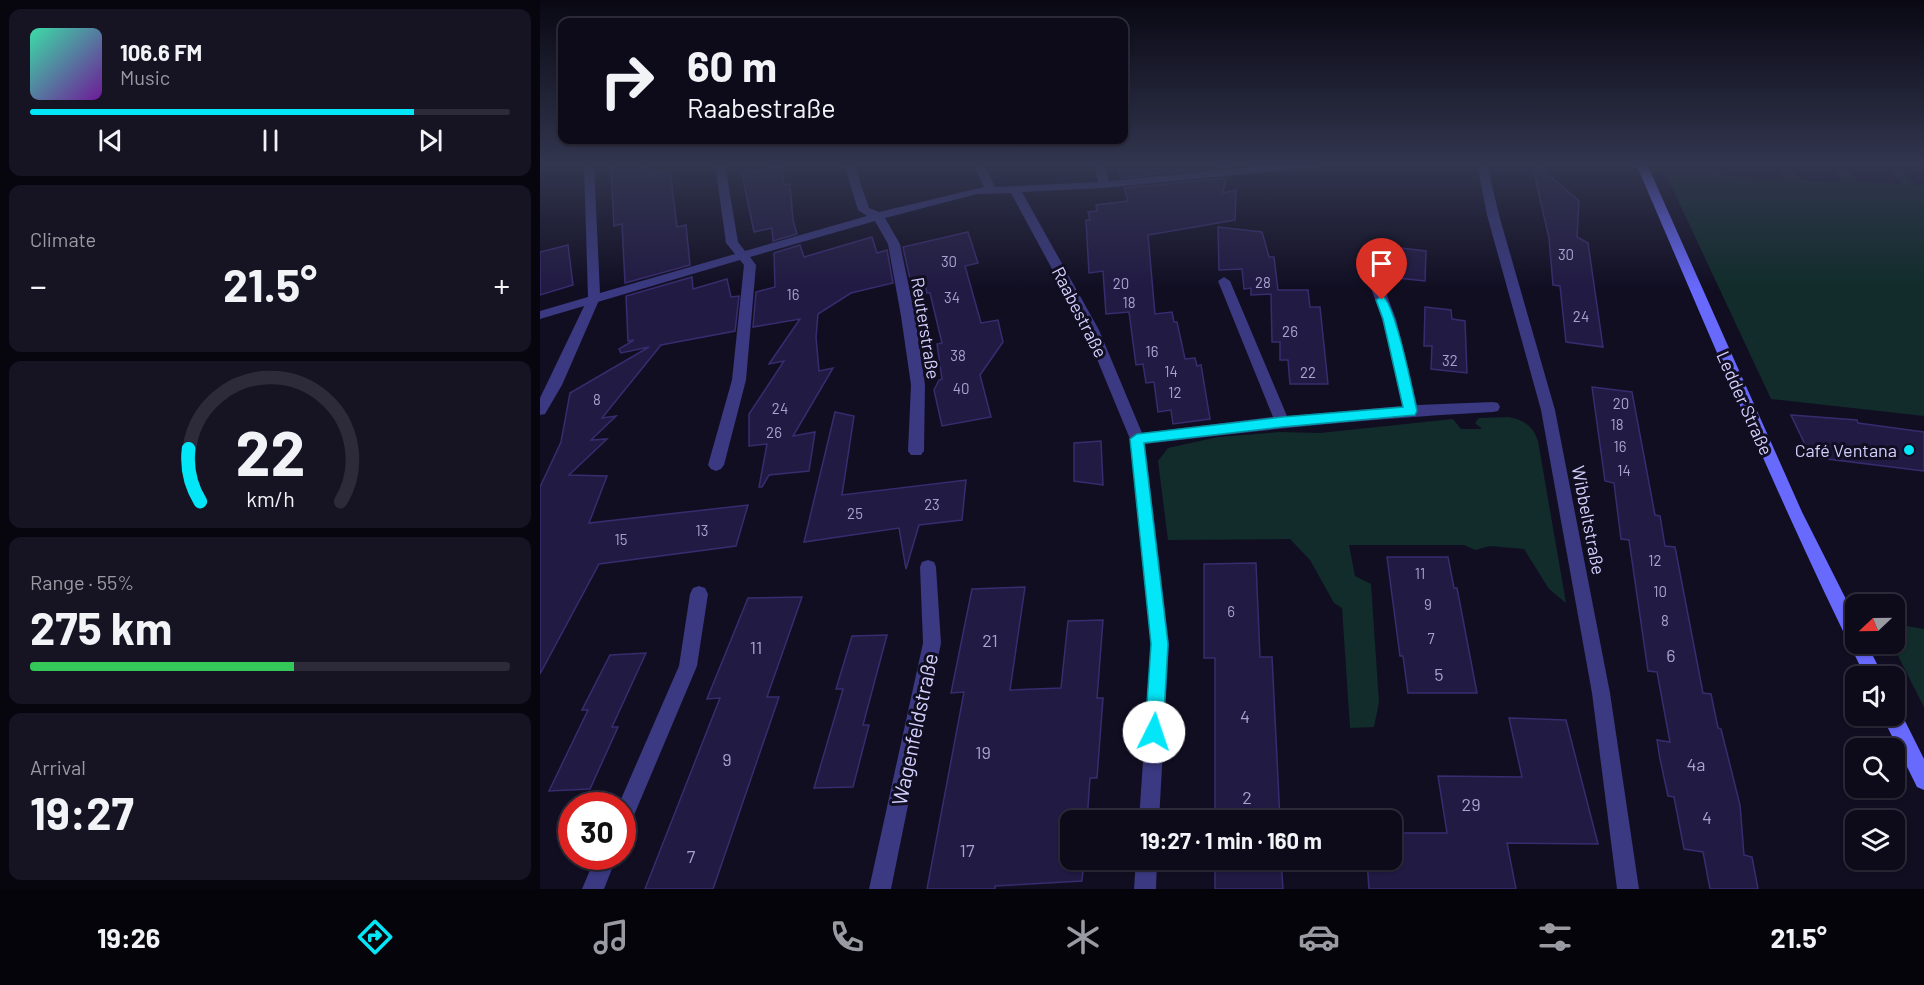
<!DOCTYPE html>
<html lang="en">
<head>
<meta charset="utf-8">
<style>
	body { margin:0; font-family:Barlow,sans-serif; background:#161323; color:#f1f3f6; height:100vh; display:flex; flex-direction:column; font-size:22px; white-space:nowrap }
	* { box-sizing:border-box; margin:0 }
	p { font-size:20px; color:#9a9aa2 }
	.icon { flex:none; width:33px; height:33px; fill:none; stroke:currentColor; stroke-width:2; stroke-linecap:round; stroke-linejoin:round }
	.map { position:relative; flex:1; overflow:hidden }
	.side { display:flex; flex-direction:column; gap:9px; padding:9px; background:#07060e; width:540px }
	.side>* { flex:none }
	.hud { position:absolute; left:18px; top:18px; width:570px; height:126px; border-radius:12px; box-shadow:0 2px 4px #0004,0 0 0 2px #2d2b39; background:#0d0a1a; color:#f1f3f6; overflow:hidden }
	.needle { width:39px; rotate:248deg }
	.buttons { position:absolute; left:1305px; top:594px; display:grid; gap:12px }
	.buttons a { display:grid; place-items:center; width:60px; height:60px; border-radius:12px; background:#0d0a1a; box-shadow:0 2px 4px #0004,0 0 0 2px #2d2b39; font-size:30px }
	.speed { position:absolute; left:18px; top:792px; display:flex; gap:12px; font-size:30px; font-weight:700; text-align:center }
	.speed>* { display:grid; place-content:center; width:78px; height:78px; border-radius:50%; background:#0d0a1a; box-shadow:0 2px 4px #0004,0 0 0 2px #2d2b39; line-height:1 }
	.speed .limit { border:9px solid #d22; background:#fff; color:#111 }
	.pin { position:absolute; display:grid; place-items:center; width:51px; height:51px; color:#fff; margin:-62px -26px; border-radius:50% 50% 50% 0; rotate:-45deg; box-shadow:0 0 6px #0007 }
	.pin .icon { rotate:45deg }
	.me { position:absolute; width:66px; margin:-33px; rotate:4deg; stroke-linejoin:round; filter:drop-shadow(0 0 4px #0008) }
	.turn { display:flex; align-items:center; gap:21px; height:126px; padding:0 30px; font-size:27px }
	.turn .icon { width:78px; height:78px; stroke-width:2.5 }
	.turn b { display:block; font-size:42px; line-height:51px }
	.big { font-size:45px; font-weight:700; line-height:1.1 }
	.side .tile { flex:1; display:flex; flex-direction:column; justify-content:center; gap:9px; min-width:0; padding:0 21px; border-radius:12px; background:#161323 }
	.side .dial { align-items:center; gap:0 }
	.dial svg { height:156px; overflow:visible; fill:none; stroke:#2d2b39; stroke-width:7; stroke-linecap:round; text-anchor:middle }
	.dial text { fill:#f1f3f6; stroke:none }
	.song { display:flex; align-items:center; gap:18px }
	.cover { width:72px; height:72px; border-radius:9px; background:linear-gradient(135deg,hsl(160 70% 55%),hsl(280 70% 35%)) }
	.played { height:6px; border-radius:3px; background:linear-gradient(90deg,#03e6f7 80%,#2d2b39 80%) }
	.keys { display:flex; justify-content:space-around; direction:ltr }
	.heat { display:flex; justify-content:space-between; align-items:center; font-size:33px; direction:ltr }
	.charge { height:9px; border-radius:4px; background:linear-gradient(90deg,#34c759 55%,#2d2b39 0) }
	.trip { position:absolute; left:520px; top:810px; width:342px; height:60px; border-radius:12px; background:#0d0a1a; box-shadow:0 2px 4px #0004,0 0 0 2px #2d2b39; font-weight:700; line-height:60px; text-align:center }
	.dock { display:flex; height:96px; justify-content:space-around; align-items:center; background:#05040a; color:#9a9aa2 }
	.dock .icon { width:42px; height:42px }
	.dock .on { color:#03e6f7 }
	.dock b { font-size:27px; color:#f1f3f6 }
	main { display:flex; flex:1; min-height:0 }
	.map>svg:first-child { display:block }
	.green { fill:#112c2a }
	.building { fill:#211a43; stroke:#382c6f; stroke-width:1.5 }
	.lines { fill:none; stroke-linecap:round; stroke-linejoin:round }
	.service { fill:#3a3981; fill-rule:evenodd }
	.minor { fill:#3a3981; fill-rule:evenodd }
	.secondary { fill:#6869fd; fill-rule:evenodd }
	.route { fill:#03e6f7; stroke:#0296a1; stroke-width:1.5 }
	.poi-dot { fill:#03e6f7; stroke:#110e22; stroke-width:2 }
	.labels { text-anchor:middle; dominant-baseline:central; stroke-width:6; stroke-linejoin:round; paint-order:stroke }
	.number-label { font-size:15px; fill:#a7a2cf }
	.street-label { font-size:18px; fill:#d4d0fe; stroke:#110e22 }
	.poi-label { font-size:18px; fill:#d4d0fe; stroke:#110e22; text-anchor:end }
	.near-number-label { font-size:18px; fill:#a7a2cf }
	.near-street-label { font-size:21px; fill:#d4d0fe; stroke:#110e22 }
</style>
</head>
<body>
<main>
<section class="side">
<div class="tile">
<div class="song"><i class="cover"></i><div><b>106.6 FM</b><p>Music</p></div></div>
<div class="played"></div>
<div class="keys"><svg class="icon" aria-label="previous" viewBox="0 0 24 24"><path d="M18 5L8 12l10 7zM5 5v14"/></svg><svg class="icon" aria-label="pause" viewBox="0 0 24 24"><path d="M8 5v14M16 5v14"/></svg><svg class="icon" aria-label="next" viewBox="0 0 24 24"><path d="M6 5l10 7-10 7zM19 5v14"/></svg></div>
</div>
<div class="tile"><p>Climate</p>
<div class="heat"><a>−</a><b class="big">21.5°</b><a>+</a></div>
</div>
<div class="tile dial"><svg viewBox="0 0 100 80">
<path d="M14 69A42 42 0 1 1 86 69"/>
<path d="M14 69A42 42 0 0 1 8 42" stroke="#03e6f7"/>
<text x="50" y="56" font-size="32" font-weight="700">22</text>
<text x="50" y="72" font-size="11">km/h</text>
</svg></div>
<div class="tile"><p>Range · 55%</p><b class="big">275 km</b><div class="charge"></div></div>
<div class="tile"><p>Arrival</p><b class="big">19:27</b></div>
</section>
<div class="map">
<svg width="1384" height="889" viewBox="0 0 1384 889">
	<rect width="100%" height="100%" fill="#110e22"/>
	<g class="green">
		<polygon points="1121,164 1174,164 1181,176 1244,180 1234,164 1249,164 1260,180 1303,182 1290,164 1303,164 1318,182 1361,184 1346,164 1357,164 1376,185 1384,185 1384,416 1231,399"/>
		<path d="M969,417C984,420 993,426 998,441L1026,603L1009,589L984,549L950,546L935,550L924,545H809L815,576L831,584L839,702L834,727L810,728L802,608L794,603L770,560L750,539L628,540L618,461L628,448L678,437L740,432L780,433L913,419L921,429H942L935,423L939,418Z"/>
		<polygon points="1355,624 1384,629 1384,707 1352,644 1354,644"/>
	</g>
	<g class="building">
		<polygon points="82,164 107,164 108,175 130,170 137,227 146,225 150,265 85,283 82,224 74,226 71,167"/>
		<polygon points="577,164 689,164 689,167 581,178"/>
		<polygon points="992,164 996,164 1039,201 1037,237 1048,243 1063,347 1026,342 1020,286 1013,285 1009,238"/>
		<polygon points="240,166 244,185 250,184 253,220 257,234 233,241 232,228 214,232 202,174"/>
		<polygon points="686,178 683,193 696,190 695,220 608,235 615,314 632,312 634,322 637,322 645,359 655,358 657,366 661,365 670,419 633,424 631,410 618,412 614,382 606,383 603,364 596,365 589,312 566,314 563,271 549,273 546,220 550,220 548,212 557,211 556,205 588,201 584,188"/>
		<polygon points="678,227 722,232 729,257 734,257 738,290 768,290 770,307 780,307 788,384 750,384 748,360 740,360 740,342 732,342 731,294 711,295 711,288 704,289 702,269 679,270"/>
		<polygon points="428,232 438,263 425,266 441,323 458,320 463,342 440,375 451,417 402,426 394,390 399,380 402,379 397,344 402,343 390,293 387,293 383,276 370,279 363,247"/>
		<polygon points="332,237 337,253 347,250 353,283 311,293 278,314 276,337 279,371 293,368 253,436 275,432 269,471 229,475 222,487 219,487 227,444 209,446 209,414 244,361 229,364 260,319 213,327 216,292 235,287 234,253 260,245 264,257"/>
		<polygon points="28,245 33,285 0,295 0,252"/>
		<polygon points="861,248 886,251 885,281 858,278"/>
		<polygon points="152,277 153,289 187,279 191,297 199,296 195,331 121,345 62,418 76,416 51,440 67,439 29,475 67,476 49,523 208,505 196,546 59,564 0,674 0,487 21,442 30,393 109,347 81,353 79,349 94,340 88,341 86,296"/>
		<polygon points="885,307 911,310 912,319 925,321 927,373 891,369 892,346 884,346"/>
		<polygon points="1052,387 1092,392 1115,515 1120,516 1125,546 1135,547 1163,693 1171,694 1178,728 1181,729 1200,805 1204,855 1212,857 1218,889 1170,889 1163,852 1144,849 1134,797 1128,796 1120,759 1117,740 1130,742 1117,672 1108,671 1089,540 1081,539 1074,483 1065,481"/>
		<polygon points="295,412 314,416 302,495 426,480 422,520 379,525 366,569 359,528 264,542"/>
		<polygon points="1251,415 1317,420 1318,423 1384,432 1384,471 1271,457"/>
		<polygon points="561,441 563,485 534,481 534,443"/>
		<polygon points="847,557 908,557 914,588 917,588 937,693 868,693 863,656 860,656"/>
		<polygon points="716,563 720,657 732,657 740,820 675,820 675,658 664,658 664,564"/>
		<polygon points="485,587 470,690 521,688 528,621 563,620 557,698 563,698 557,778 550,778 547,820 531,820 531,860 544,860 542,881 455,886 455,889 387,889 424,692 411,693 432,589"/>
		<polygon points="262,597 227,697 239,697 173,889 105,889 180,698 167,699 208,598"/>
		<polygon points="347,635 323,725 329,725 313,787 274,788 303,689 296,689 312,636"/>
		<polygon points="106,653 72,727 78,727 50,789 9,791 48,710 42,710 70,655"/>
		<polygon points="969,718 1026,720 1058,844 967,843 976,889 829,889 827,860 852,860 852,833 907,833 898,776 982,777"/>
		<polygon points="675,860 741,860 743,889 675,889"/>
	</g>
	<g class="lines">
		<polygon class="service" points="54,294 60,298 22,385 5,414 0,415 0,398 48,298"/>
		<g class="minor">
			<path d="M44,164H54L60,293L195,254L186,243L175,164H185L198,242L205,251L327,216L318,210L304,164H314L329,208L339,212L444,187L433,164H444L455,187L558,182L554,164H564L569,181L741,164H784L779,167L564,188L482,192L559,330L602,433L733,417L678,281L684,277L690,281L747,416L863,406L842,319L822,262L828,258L834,262L856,319L877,405L953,402L958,403L960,407L958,411L953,412C836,418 721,430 605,444L629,644L619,820H599L611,644L590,439L545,330L471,193L437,194L345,218L360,244L375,316L385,385L384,451L381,455H371L368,451L371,385L361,316L348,244L335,221L210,257L216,265L206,380L184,465L181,469L176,471L171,469L168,465L192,380L204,265L200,260L0,319V311L48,297Z"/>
			<polygon points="937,164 947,164 959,215 1015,410 1070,693 1099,889 1077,889 1052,693 1001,410 947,215"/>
			<polygon points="388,560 394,562 396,567 401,643 351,889 329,889 383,643 380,567 382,562"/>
			<polygon points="159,586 165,588 168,594 157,666 89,827 82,830 82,806 78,806 139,666 150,594 153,588"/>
			<polygon points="56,856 77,856 64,889 42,889"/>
			<polygon points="596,860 617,860 616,889 594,889"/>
		</g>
		<g class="secondary">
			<path d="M1096,164H1107L1262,512L1316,619V644H1327L1343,676H1325C1242,509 1170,336 1096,164Z"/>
			<polygon points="1354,707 1359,709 1384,759 1384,790 1377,787 1342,716 1354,716"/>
		</g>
	</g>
	<linearGradient id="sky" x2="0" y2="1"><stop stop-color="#090813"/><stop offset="0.57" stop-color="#32364f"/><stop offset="1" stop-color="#32364f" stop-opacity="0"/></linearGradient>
	<rect width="1384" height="289" fill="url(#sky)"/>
	<path class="route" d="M842,296C855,301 873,393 877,411L875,415L742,427L604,443L628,644L623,732L621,739L614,741L608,739L605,732L611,644L590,439L597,434L742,417L863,407L843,319L836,300Z"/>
	<circle class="poi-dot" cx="1369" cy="450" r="6"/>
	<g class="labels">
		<g class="number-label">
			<text x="1026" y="254">30</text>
			<text x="409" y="261">30</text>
			<text x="723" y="282">28</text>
			<text x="581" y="283">20</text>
			<text x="253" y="294">16</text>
			<text x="412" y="297">34</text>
			<text x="589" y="302">18</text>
			<text x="1041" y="316">24</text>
			<text x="750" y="331">26</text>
			<text x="612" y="351">16</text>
			<text x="418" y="355">38</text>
			<text x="910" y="360">32</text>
			<text x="631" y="371">14</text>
			<text x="768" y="372">22</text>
			<text x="421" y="388">40</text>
			<text x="635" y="392">12</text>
			<text x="57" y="399">8</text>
			<text x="1081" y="403">20</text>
			<text x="240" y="408">24</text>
			<text x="1077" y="424">18</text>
			<text x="234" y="432">26</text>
			<text x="1080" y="446">16</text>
			<text x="1084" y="470">14</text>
			<text x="392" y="504">23</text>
			<text x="315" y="513">25</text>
			<text x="162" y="530">13</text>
			<text x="81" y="539">15</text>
			<text x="1115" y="560">12</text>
			<text x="880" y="573">11</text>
			<text x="1120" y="591">10</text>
			<text x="888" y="604">9</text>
			<text x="691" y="611">6</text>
			<text x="1125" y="620">8</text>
			<text x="891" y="638">7</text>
		</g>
		<g class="street-label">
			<text transform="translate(540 312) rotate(63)">Raabestraße</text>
			<text transform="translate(386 328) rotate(81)">Reuterstraße</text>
			<text transform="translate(1205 403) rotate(66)">Ledder Straße</text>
			<text transform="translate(1049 520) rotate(79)">Wibbeltstraße</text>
		</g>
		<g class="poi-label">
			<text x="1357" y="450">Café Ventana</text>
		</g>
		<g class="near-number-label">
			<text x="450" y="640">21</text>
			<text x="216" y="647">11</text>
			<text x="1131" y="655">6</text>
			<text x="899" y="674">5</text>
			<text x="705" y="716">4</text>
			<text x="443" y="752">19</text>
			<text x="187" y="759">9</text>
			<text x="1156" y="764">4a</text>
			<text x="707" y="797">2</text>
			<text x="931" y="804">29</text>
			<text x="1167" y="817">4</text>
			<text x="427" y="850">17</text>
			<text x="151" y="856">7</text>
		</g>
		<g class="near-street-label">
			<text transform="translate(374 729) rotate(-78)">Wagenfeldstraße</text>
		</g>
	</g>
</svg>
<div class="buttons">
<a><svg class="needle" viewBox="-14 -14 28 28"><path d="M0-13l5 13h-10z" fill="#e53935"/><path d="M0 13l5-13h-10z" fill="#9a9aa2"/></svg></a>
<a><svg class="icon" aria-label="sound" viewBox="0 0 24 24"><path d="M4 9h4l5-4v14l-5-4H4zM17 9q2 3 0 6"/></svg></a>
<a><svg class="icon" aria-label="search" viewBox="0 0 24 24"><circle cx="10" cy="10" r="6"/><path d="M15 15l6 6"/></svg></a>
<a><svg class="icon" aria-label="layers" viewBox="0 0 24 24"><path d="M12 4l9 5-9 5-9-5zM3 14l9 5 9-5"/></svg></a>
</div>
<div class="speed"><div class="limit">30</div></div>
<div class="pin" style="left:842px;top:300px;background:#d93025"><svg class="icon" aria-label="arrive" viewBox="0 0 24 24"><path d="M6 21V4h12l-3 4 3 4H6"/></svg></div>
<svg class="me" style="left:614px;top:732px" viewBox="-20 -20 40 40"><circle r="19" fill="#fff"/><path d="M0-13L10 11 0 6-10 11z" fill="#03e6f7"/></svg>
<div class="trip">19:27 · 1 min · 160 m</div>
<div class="hud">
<div class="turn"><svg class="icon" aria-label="right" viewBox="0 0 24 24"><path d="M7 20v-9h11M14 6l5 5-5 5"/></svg><div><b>60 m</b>Raabestraße</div></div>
</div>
</div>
</main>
<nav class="dock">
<b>19:26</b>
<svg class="icon on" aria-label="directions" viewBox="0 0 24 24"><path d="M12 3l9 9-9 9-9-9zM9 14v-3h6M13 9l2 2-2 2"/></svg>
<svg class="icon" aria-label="music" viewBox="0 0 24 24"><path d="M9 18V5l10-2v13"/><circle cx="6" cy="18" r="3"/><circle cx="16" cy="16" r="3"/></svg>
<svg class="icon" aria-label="phone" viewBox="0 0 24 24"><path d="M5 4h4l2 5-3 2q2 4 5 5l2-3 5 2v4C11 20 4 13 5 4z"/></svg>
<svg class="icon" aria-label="climate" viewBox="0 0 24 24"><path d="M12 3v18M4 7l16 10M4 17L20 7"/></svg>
<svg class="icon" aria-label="car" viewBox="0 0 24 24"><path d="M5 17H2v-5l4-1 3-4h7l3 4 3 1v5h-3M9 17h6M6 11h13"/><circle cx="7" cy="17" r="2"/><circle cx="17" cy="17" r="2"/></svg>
<svg class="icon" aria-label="filters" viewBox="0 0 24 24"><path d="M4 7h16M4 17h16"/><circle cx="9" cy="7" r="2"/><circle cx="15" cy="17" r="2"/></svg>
<b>21.5°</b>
</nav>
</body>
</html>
